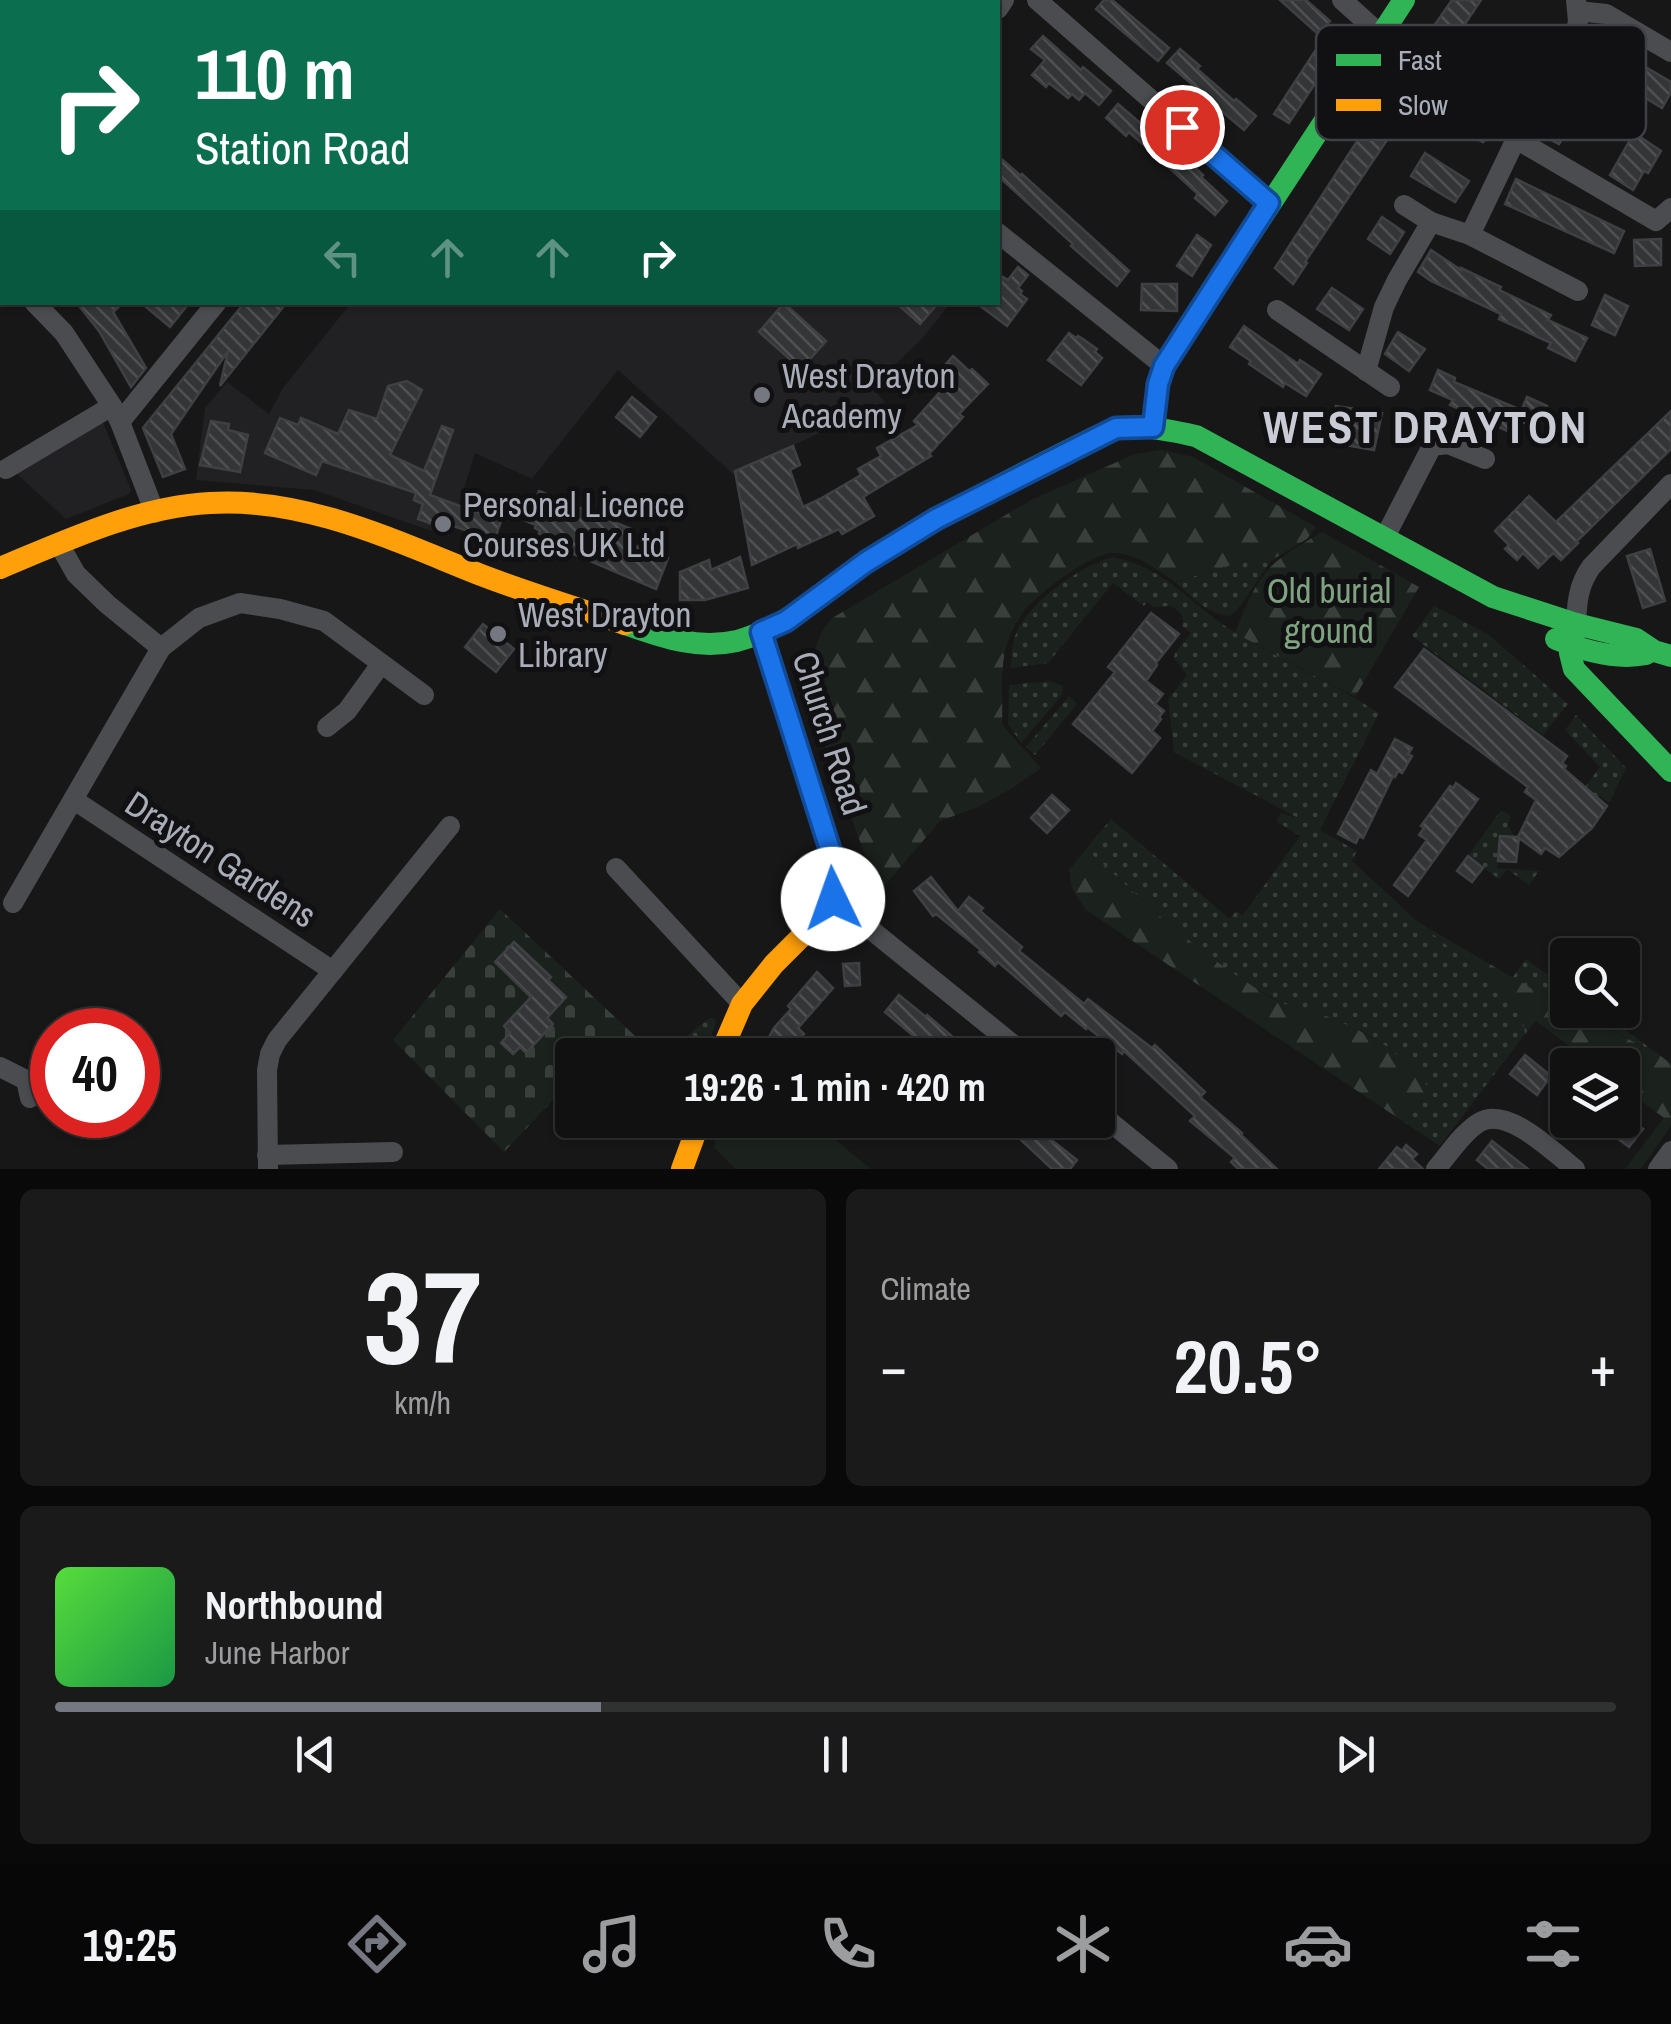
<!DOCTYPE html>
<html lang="en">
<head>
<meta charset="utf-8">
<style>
	body { margin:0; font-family:"Archivo Narrow",sans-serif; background:#1a1a1a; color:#f1f3f6; height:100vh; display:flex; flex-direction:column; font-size:38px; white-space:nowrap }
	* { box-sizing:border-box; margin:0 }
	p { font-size:32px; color:#9c9d9f }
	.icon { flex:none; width:55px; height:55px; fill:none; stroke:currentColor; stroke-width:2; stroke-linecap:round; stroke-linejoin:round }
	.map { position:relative; height:1169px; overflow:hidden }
	.panel { display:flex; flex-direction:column; gap:20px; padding:20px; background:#090909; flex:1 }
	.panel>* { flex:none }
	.banner { position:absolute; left:0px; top:0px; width:1000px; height:305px; box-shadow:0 2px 8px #0004,0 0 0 2px #303131; background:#0b6e4f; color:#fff; overflow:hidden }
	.controls { position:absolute; left:1550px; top:938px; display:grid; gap:20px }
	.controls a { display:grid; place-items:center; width:90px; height:90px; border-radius:10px; background:#111; box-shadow:0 2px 8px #0004,0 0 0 2px #303131; font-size:50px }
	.speed { position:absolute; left:30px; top:1008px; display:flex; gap:20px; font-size:50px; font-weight:700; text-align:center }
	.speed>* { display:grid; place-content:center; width:130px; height:130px; border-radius:50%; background:#111; box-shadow:0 2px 8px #0004,0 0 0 2px #303131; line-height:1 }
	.speed .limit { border:15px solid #d22; background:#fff; color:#111 }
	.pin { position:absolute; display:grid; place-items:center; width:85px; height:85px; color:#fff; margin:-42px; border:5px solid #fff; border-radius:50%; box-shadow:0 2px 10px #0007 }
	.me { position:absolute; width:110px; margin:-55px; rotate:357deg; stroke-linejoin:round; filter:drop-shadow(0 0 8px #0008) }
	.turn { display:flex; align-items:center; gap:35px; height:210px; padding:0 30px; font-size:45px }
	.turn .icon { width:130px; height:130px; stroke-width:2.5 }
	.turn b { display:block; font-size:70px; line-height:85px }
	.lanes { display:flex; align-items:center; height:95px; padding:0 30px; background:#0003; justify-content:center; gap:50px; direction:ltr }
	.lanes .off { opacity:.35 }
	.big { font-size:75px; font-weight:800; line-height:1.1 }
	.panel .card { flex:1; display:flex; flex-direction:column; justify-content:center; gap:15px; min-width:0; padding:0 35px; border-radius:15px; background:#1a1a1a }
	.panel .dial { align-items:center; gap:0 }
	.dial b { font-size:130px; line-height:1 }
	.song { display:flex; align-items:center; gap:30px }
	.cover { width:120px; height:120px; border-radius:15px; background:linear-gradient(135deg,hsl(110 70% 55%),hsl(140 70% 35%)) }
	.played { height:10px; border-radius:5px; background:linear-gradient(90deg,#757880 35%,#303131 35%) }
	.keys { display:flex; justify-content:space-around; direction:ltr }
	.heat { display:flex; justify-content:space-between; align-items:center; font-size:55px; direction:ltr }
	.panel .tiles { flex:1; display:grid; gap:20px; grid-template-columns:1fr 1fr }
	.card:last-child { grid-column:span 2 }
	.trip { position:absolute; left:555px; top:1038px; width:560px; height:100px; border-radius:10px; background:#111; box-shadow:0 2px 8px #0004,0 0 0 2px #303131; font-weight:800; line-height:100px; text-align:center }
	.tabs { display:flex; height:160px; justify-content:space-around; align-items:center; background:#070707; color:#9c9d9f }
	.tabs .icon { width:70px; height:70px }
	.tabs .selected { color:#757880 }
	.tabs b { font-size:45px; color:#f1f3f6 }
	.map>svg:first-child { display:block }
	.built { fill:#212124 }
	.grass { fill:url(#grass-dots) }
	.forest { fill:url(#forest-firs) }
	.cemetery { fill:url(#cemetery-stones) }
	.park { fill:#1b211c }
	.building { fill:url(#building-back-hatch); stroke:#3f4043; stroke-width:2.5 }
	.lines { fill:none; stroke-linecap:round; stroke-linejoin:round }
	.street { stroke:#4b4c50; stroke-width:20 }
	.fast { stroke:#30b455; stroke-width:22 }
	.slow { stroke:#ff9f0a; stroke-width:22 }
	.route-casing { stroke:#114b97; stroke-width:25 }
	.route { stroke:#1a73e8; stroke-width:18 }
	.poi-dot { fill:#757880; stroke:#111113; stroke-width:4 }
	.labels { text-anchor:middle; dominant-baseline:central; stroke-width:10; stroke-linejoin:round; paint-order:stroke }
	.poi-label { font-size:35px; fill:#a8adb8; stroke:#111113; text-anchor:start }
	.park-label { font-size:35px; fill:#7fa381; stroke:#111113 }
	.street-label { font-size:35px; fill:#a8adb8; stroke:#111113 }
	.district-label { font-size:45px; font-weight:bold; letter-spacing:2.5px; fill:#c9ccd4; stroke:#111113 }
	.key { fill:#111113; stroke:#3e4045; stroke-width:2.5 }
	.key-label { font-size:28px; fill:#a8adb8 }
</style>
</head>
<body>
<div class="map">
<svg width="1671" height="1169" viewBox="0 0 1671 1169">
	<defs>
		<pattern id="grass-dots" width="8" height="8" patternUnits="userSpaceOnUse" patternTransform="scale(2.5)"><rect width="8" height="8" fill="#1b211c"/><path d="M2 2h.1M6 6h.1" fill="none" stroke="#393f3b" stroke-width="1.8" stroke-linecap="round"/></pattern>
		<pattern id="forest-firs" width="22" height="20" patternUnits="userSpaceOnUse" patternTransform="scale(2.5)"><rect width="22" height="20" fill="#1b211c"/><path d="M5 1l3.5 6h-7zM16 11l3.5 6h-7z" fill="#393f3b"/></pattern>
		<pattern id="cemetery-stones" width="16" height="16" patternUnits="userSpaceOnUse" patternTransform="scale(2.5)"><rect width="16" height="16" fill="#1b211c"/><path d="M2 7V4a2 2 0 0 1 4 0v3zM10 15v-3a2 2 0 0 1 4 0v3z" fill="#393f3b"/></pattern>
		<pattern id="building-back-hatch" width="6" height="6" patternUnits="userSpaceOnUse" patternTransform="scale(2.5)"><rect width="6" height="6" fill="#343537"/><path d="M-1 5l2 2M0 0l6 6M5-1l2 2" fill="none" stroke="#4f5052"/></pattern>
	</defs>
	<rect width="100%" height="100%" fill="#171717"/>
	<g class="built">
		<polygon points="351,303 951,303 920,341 871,387 885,402 733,474 618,370 532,479 475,453 449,537 314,490 196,480 205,408 227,382 269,414 283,388"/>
		<polygon points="102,420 131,490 129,494 66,519 16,473"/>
	</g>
	<g class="grass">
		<path d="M1113,557C1167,568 1193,607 1236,633C1283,661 1333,683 1379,713L1320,830L1357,851L1352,861L1418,922L1521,1005L1525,1034L1440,1146L1404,1122L1423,1100L1392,1050L1365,1033L1309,1010L1284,1004L1247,983L1196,948L1086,849L1111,819L1230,919L1236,911L1243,915L1300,836L1276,821L1281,813L1300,819L1174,752L1168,699L1187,675L1174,658L1175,653L1191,633L1182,626C1186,617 1179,611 1171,606L1154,607L1147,602L1144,606L1113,583L1048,663L1011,668C1011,654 1012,642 1018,629C1033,600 1081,565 1113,557Z"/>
		<path d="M1258,557H1277L1270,562L1241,605L1230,616C1208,615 1191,596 1175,582Z"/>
		<polygon points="1434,606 1489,635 1568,704 1543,735 1412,636"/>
		<polygon points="1051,681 1063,686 1062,695 1021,743 1008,724 1009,685"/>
		<polygon points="1069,696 1077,704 1035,755 1026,747"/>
		<polygon points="1576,715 1626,768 1609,803 1600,796 1598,798 1585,787 1600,767 1565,730"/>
		<polygon points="1501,810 1511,816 1508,825 1514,837 1500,836 1497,868 1539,871 1529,885 1507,869 1499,879 1468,856"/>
		<polygon points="1526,959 1567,989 1567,1009 1512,978"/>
		<polygon points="1570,1010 1597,1010 1657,1053"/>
		<polygon points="709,1018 714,1018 716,1022 704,1055 664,1055"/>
	</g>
	<g class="forest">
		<path d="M1162,450L1193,457L1316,527L1307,539L1277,557H1258L1175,582C1158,570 1134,552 1112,553C1089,555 1045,589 1028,606C1018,617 1010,633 1006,647C1000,669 1003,702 1002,725L1041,768L1014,787L978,807L940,821L874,898L868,863L824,744L803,673C820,652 813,636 834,617L1031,500L1135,454Z"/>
		<path d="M1322,532L1419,587L1355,697L1235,633C1246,606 1257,575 1281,558C1294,548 1309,540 1322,532Z"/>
		<path d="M1086,849C1137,895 1187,944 1245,981C1257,989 1271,999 1285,1004C1292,1007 1300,1007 1307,1009C1349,1023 1404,1049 1428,1087L1423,1100L1404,1122L1086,910L1072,889L1069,870Z"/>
		<polygon points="1418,922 1568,1010 1657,1053 1671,1064 1671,1126 1641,1169 1625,1169 1664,1118 1623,1087 1622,1065 1594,1065 1536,1021 1525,1034 1521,1005"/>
	</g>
	<polygon class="cemetery" points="500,909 652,1052 650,1055 572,1055 572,1080 504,1152 393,1040"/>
	<polygon class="park" points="721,1120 811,1120 871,1169 735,1169 714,1147"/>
	<g class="building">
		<polygon points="1104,0 1112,0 1169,48 1158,61 1096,9"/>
		<polygon points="1280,0 1306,0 1330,21 1318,34"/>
		<polygon points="1452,0 1481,0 1305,262 1307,263 1293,284 1275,268 1398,78"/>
		<polygon points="1043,36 1081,70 1083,67 1111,91 1099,105 1085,93 1079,100 1072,94 1068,98 1049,83 1046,87 1032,75 1045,60 1031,49"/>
		<polygon points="1601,41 1671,82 1671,92 1662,108 1588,63"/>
		<polygon points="1319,45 1331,53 1326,60 1329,62 1289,123 1274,114"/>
		<polygon points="1180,49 1200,66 1197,69 1234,101 1236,99 1256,116 1244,130 1212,103 1210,106 1190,88 1193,85 1167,63"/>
		<polygon points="1562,92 1587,107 1573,133 1568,130 1559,144 1536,132"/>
		<polygon points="1485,95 1506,108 1483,142 1461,130"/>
		<polygon points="1118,104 1146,128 1148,125 1203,175 1201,177 1227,201 1215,215 1195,198 1198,194 1164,163 1129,132 1126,136 1106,118"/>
		<polygon points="1634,133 1661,151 1648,173 1644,171 1633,190 1610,175"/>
		<polygon points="1425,153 1469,181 1455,202 1411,176"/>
		<polygon points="998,156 1021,176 1022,174 1129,271 1117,286 1071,246 1073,244 998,176"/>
		<polygon points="1516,179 1624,231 1614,253 1505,204"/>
		<polygon points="1382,217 1404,232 1390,254 1368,239"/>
		<polygon points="1197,235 1211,245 1192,276 1177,266"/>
		<polygon points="1661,239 1661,265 1635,266 1634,240"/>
		<polygon points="1431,250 1461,270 1461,268 1501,287 1499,290 1551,315 1548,320 1587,338 1575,361 1548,348 1551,343 1499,319 1501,314 1431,281 1418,272"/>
		<polygon points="1018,267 1028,275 1018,288 1022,291 1020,294 1027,299 1007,326 975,302 998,302 998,285 1003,277 1008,280"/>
		<polygon points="1142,284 1177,284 1177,311 1141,310"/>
		<polygon points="1332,288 1363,309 1349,330 1317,309"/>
		<polygon points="1605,295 1628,306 1615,335 1592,325"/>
		<polygon points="76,302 124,302 113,312 146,368 131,387 99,331"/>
		<polygon points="140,302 190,302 170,327"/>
		<polygon points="245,302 287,302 220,386 228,351 171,434 185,469 163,477 143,428"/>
		<polygon points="895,302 939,302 920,324"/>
		<polygon points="784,303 826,341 801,369 759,332"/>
		<polygon points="1244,326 1298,364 1300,360 1321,374 1306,396 1285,383 1283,387 1249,364 1251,361 1230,347"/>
		<polygon points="1398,332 1425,349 1409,371 1385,354"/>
		<polygon points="1069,333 1076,338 1078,336 1083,339 1097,349 1095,352 1102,358 1081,385 1048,360"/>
		<polygon points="953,356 969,371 972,369 988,384 959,414 963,417 929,454 931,456 863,497 874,516 842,534 839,529 798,548 797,544 752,565 735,471 793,446 800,465 790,470 803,507 820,499 861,475 858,469 881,456 877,448 918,425 914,421 948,383 938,373"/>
		<polygon points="1438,370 1455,378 1454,382 1521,410 1512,433 1450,405 1453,400 1430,390"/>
		<polygon points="407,381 422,390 390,455 424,471 442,426 453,430 430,495 501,521 494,541 451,525 450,530 418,519 423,504 414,500 416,493 322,461 316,475 265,453 280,418 298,425 301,418 338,434 349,410 377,419 388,386"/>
		<polygon points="632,397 656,417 640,437 616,417"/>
		<polygon points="1527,397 1547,406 1538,428 1517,420"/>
		<polygon points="1336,406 1382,413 1374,450 1328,442"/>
		<polygon points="1671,411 1671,449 1576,542 1578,543 1561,560 1553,553 1538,568 1523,553 1517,560 1505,549 1509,545 1495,531 1529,496 1556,522"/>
		<polygon points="211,421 229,424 228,430 248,435 240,472 200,465"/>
		<polygon points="539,491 631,529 625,542 668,558 656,589 562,549 561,551 536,540 540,531 535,528 536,525 526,521"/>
		<polygon points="1650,549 1665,601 1643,608 1627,556"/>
		<polygon points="740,557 748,588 705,600 680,600 680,572 709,560 711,570"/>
		<polygon points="1151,613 1179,634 1156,663 1157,665 1146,681 1163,694 1155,704 1164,711 1159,717 1161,719 1152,731 1160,738 1132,773 1073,724 1115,672 1108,667"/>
		<polygon points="483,624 514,649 496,672 465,647"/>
		<polygon points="1424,649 1567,756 1562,763 1566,766 1564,769 1607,806 1592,828 1559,857 1545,848 1541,854 1519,838 1516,862 1498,861 1500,836 1518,837 1536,800 1525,792 1528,787 1395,687"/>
		<polygon points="1395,739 1412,748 1408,754 1412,756 1402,773 1398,771 1395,777 1393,776 1363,838 1359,836 1356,843 1338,834 1371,770 1377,774"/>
		<polygon points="1456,783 1478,799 1408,896 1394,885 1427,840 1419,835 1424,828 1421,826 1450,786 1453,788"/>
		<polygon points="1052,795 1069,810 1047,833 1031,818"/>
		<polygon points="1468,856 1483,868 1472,882 1457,871"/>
		<polygon points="931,877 958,911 969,897 983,908 980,911 1022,947 1019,951 1084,1004 1088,999 1152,1048 1155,1045 1205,1092 1200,1097 1242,1133 1241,1135 1277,1169 1238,1169 1231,1162 1235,1158 1190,1121 1195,1116 1124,1051 1122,1054 1087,1027 1086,1029 1065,1012 1061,1016 998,962 995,966 979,952 981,950 936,914 933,916 914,891"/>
		<polygon points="514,942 551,977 548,980 566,997 547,1018 553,1024 526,1053 520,1047 513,1054 501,1043 510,1033 504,1026 531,997 495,962"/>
		<polygon points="859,963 860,985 845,986 843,964"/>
		<polygon points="817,972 833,988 798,1028 804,1034 784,1055 759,1055 774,1028 791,1009 788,1006"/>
		<polygon points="899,995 926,1017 927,1015 974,1055 922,1055 928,1048 885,1012"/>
		<polygon points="1525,1055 1551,1076 1537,1095 1510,1074"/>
		<polygon points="1622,1113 1643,1129 1629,1147 1593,1120 1622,1120"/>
		<polygon points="1037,1121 1052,1136 1049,1138 1077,1160 1070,1169 1052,1169 1019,1138"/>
		<polygon points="1492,1141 1528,1169 1488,1169 1477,1160"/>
		<polygon points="1406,1145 1417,1154 1412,1159 1423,1169 1379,1169 1397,1147 1402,1151"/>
	</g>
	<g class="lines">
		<g class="street">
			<polyline points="749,0 751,2"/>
			<polyline points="1037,0 1269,203"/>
			<polyline points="1342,0 1381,35"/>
			<polyline points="178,2 180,0"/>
			<polyline points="459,2 462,0"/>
			<polyline points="870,2 872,0"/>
			<polyline points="998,9 1004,0"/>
			<polyline points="1578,11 1606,14 1671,52"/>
			<polyline points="1516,139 1656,221 1671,208"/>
			<polyline points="1404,205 1431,222 1470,235 1578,291"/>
			<polyline points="998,233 1164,366"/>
			<polyline points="1470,235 1516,139 1576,31 1578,21 1576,0"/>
			<polyline points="0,284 2,285"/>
			<polyline points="34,302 64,333 112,406 120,422 155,513"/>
			<polyline points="1277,310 1390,387"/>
			<polyline points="1366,371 1384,307 1397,280 1431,222"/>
			<polyline points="120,422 217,302"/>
			<polyline points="6,469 112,406"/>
			<polyline points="1385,537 1432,446 1448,444 1485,459"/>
			<polyline points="59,544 76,574 107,604 161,648"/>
			<path d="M1576,624C1577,602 1578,586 1591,567L1671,484"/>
			<polyline points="327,727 347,711 381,664"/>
			<polyline points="74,800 333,971"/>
			<polyline points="616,868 742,1004"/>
			<polyline points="833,899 1026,1055"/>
			<polyline points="13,903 161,648 199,618 240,603 280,609 324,621 424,695"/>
			<polyline points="0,1067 26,1080 30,1098"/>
			<polyline points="1098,1112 1168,1169"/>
			<polyline points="267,1155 393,1152"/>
			<polyline points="268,1169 267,1070 270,1054 277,1040 450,826"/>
			<path d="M1436,1169C1449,1154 1463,1132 1480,1122C1508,1106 1553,1152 1575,1169"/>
			<polyline points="1658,1169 1671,1151"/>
		</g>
		<g class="fast">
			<polyline points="1153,427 1158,383 1164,366 1404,0"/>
			<path d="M625,624C662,637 697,650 737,641C789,627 829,586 873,558C944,513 1020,474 1095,437C1129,421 1160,428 1196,436L1493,597L1576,624L1636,639L1654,651L1671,656"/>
			<polyline points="1576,624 1570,653 1574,669 1671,771"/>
			<path d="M1556,639C1584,651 1617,660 1646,654"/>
		</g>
		<g class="slow">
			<path d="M0,568C67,540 137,507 210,503C305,497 395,541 481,575C528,593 577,608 625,624"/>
			<polyline points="720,1055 742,1004 774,964 824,914 833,899 837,879 835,865 761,632"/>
			<polyline points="682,1169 700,1120"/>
		</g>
	</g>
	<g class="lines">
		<g class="route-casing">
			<polyline id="route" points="833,899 837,880 835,865 761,632 786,621 866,562 936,519 1116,428 1153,427 1158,384 1164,366 1269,203 1182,127"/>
		</g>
		<use href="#route" class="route"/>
	</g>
	<g class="poi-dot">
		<circle cx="762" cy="395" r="10"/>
		<circle cx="443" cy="524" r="10"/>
		<circle cx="498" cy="634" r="10"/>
	</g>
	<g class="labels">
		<g class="poi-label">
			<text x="782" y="375">West Drayton<tspan x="782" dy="40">Academy</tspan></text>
			<text x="463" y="504">Personal Licence<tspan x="463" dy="40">Courses UK Ltd</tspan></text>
			<text x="518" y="614">West Drayton<tspan x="518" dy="40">Library</tspan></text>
		</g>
		<g class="park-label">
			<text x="1329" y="590">Old burial<tspan x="1329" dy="40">ground</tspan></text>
		</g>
		<g class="street-label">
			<text transform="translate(830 733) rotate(72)">Church Road</text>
			<text transform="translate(221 859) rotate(33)">Drayton Gardens</text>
		</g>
		<g class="district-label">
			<text x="1426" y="426">WEST DRAYTON</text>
		</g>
	</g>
	<rect x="1316" y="25" width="330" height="115" rx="15" class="key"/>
	<rect x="1336" y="54" width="45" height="12" fill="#30b455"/>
	<rect x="1336" y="99" width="45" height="12" fill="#ff9f0a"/>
	<g class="key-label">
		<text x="1398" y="70">Fast</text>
		<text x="1398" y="115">Slow</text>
	</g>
</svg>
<div class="controls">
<a><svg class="icon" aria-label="search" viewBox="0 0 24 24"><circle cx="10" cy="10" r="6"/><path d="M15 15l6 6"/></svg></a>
<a><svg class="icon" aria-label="layers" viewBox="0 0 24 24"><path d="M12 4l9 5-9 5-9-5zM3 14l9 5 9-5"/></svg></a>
</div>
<div class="speed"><div class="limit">40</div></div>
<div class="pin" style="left:1182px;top:127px;background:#d93025"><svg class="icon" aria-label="arrive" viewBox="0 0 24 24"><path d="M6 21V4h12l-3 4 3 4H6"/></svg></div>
<svg class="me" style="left:833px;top:899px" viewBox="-20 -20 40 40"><circle r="19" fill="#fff"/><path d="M0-13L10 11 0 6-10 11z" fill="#1a73e8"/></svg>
<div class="trip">19:26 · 1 min · 420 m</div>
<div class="banner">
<div class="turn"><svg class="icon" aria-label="right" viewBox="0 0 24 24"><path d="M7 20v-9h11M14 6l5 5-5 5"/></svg><div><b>110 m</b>Station Road</div></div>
<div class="lanes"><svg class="icon off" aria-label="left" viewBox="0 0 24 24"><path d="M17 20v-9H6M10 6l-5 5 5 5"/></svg><svg class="icon off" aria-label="ahead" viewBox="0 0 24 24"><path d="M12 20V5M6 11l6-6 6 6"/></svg><svg class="icon off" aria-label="ahead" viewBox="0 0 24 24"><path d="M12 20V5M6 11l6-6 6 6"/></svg><svg class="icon" aria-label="right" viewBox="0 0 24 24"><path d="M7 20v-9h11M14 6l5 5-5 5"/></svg></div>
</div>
</div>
<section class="panel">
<div class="tiles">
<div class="card dial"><b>37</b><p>km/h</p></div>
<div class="card"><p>Climate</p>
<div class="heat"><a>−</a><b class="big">20.5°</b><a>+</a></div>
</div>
<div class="card">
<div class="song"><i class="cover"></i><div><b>Northbound</b><p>June Harbor</p></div></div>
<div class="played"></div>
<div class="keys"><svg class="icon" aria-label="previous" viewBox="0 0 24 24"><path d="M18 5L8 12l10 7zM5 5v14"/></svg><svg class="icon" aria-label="pause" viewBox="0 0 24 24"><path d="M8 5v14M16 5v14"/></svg><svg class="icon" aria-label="next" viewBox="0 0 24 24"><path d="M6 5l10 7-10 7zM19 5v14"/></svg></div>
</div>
</div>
</section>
<nav class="tabs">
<b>19:25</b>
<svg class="icon selected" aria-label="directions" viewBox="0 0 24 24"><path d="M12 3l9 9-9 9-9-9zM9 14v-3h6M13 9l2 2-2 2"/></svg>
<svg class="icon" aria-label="music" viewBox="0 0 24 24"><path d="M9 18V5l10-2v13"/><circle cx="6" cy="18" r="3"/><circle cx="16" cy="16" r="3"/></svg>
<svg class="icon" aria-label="phone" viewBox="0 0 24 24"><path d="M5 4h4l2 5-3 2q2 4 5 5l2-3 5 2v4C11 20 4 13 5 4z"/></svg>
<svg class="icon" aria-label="climate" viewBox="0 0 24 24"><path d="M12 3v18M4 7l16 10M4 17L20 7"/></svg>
<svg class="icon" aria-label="car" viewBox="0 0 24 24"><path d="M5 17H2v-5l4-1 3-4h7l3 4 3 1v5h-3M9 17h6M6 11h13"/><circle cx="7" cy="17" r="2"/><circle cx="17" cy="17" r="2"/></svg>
<svg class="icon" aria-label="filters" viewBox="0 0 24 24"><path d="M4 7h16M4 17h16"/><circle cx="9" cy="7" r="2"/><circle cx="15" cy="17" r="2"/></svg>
</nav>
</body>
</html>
